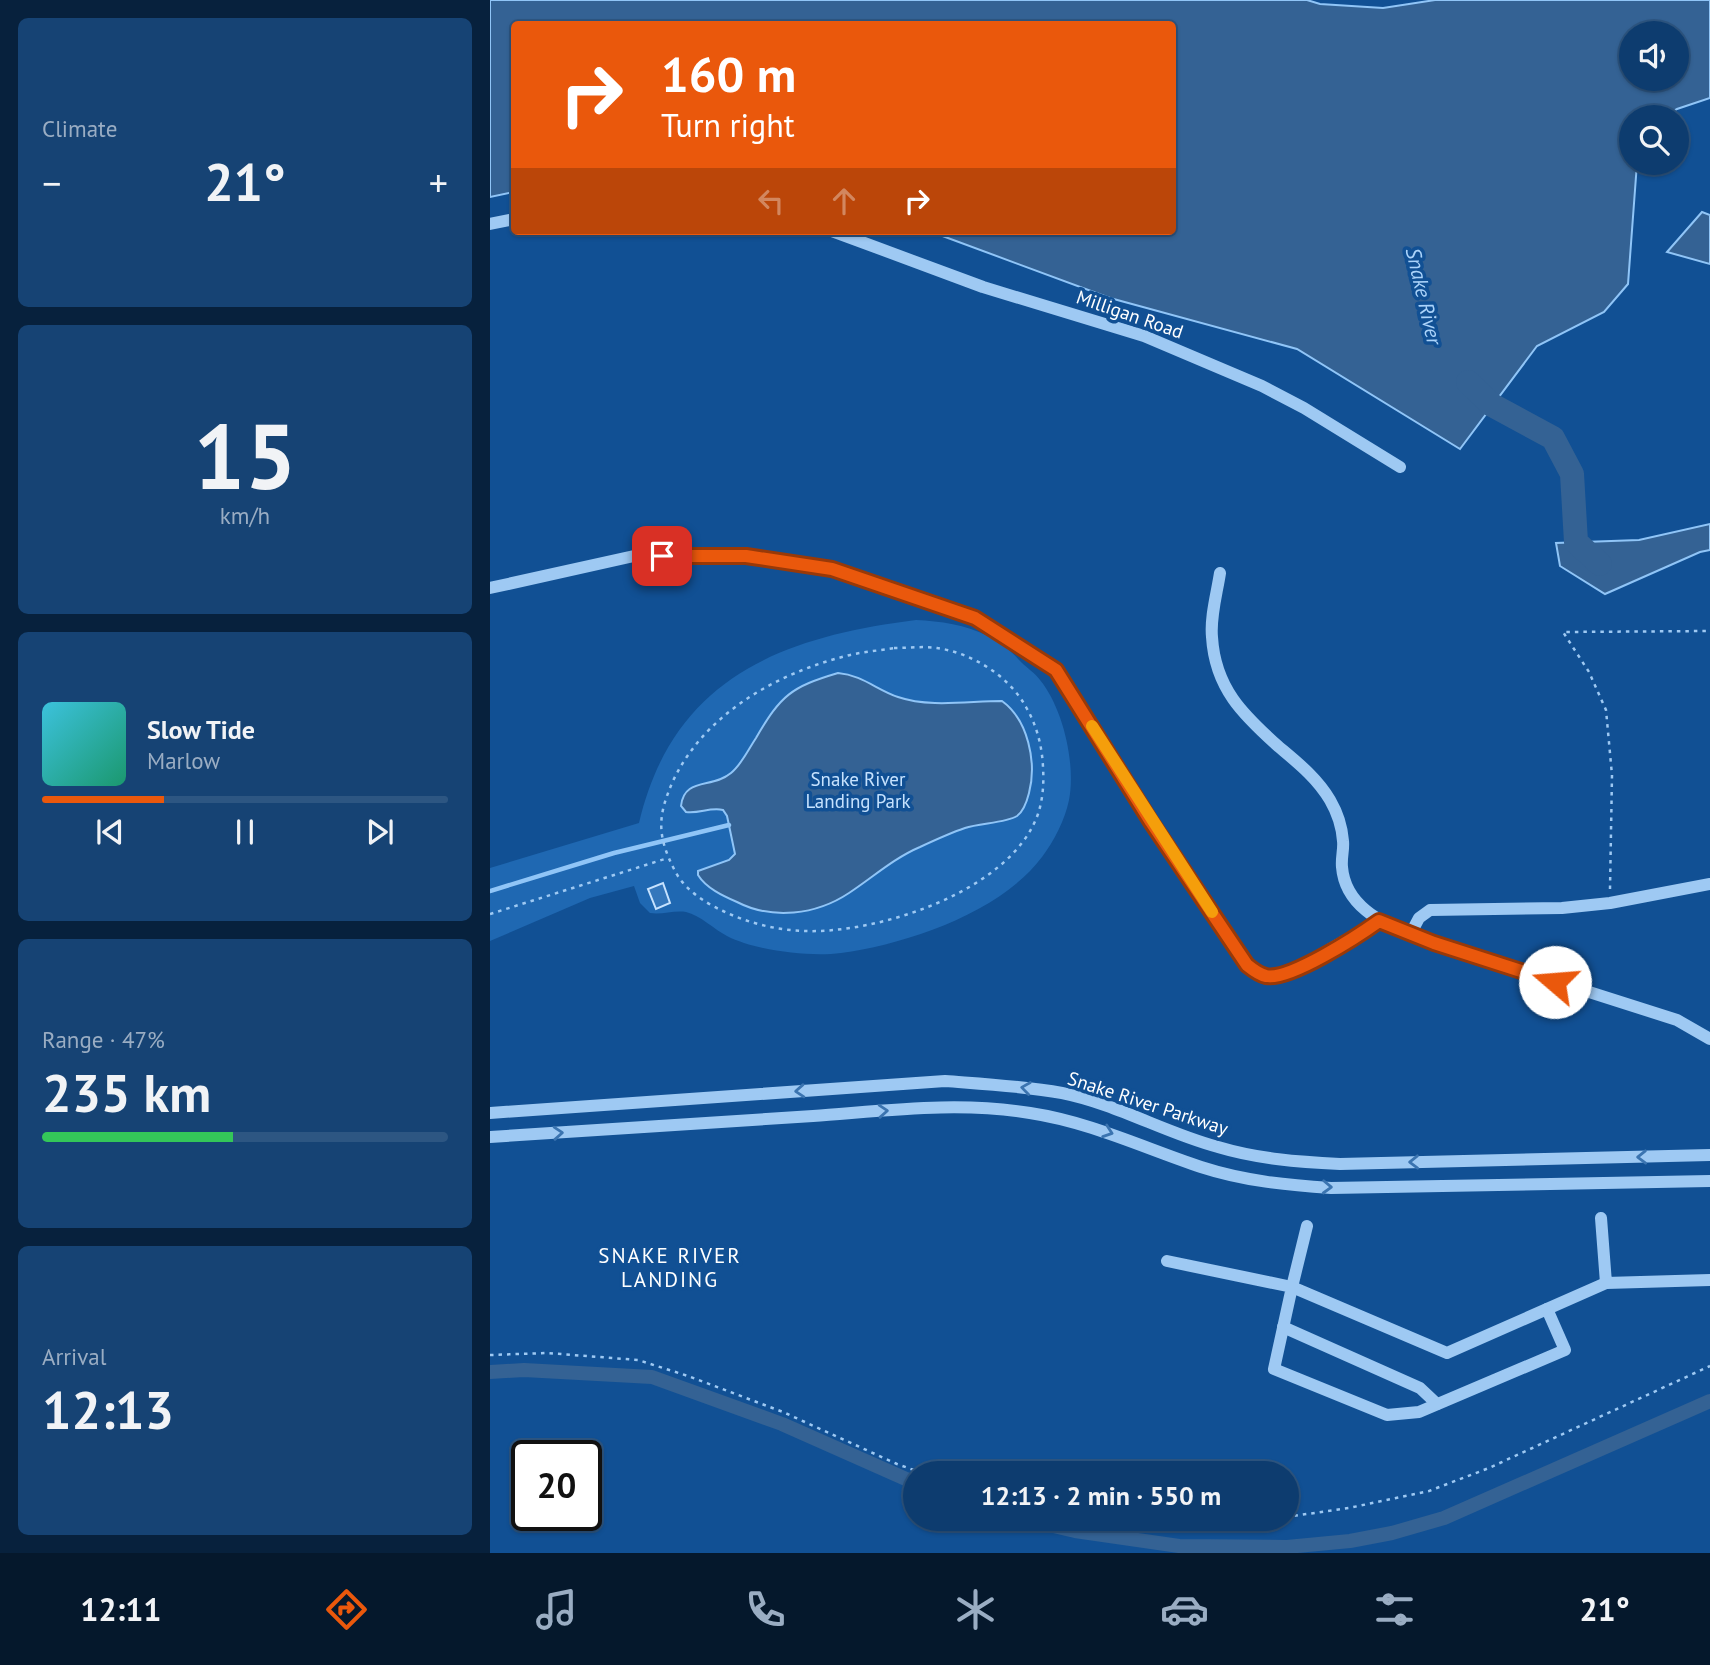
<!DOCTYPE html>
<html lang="en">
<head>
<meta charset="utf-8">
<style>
	body { margin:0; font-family:"PT Sans",sans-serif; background:#164374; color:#f1f3f6; height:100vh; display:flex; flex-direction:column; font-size:26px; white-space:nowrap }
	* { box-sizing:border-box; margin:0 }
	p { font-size:23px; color:#9aadc3 }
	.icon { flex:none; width:38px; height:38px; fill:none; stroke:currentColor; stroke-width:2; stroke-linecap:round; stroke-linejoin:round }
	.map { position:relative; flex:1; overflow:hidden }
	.sheet { display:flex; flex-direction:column; gap:18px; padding:18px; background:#07213d; width:490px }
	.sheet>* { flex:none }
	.hud { position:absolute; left:21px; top:21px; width:665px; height:214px; border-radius:7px; box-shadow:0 2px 5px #0004,0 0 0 2px #2d5682; background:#ea580c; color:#fff; overflow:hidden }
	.tools { position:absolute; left:1129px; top:21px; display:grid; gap:14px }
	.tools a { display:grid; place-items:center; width:70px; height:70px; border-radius:50%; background:#0d3c6f; box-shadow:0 2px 5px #0004,0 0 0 2px #2d5682; font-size:35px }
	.speed { position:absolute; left:21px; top:1440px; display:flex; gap:14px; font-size:35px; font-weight:700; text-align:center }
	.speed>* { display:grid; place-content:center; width:91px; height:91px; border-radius:50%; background:#0d3c6f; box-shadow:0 2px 5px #0004,0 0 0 2px #2d5682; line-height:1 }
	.speed .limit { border:4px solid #111; border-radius:10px; background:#fff; color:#111 }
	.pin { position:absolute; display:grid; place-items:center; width:60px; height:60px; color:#fff; margin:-30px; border-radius:14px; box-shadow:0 4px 10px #0006 }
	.me { position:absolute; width:77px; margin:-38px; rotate:288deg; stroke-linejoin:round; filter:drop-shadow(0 0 5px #0008) }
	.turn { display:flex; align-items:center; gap:24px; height:147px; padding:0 35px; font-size:32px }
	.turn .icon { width:91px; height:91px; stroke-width:2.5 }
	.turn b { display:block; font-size:49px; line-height:60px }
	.lanes { display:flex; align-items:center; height:66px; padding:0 35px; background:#0003; justify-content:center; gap:35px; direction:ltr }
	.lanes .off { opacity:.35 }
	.big { font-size:52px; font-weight:800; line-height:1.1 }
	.sheet .widget { flex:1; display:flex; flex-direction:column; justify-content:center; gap:10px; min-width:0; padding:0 24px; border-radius:10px; background:#164374 }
	.sheet .dial { align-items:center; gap:0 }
	.dial b { font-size:91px; line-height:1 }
	.song { display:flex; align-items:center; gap:21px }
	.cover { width:84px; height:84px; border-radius:10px; background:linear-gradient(135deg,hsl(190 70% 55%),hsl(160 70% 35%)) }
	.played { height:7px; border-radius:4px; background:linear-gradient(90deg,#ea580c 30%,#2d5682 30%) }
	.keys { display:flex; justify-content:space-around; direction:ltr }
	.heat { display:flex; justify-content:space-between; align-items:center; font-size:38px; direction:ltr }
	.charge { height:10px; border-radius:5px; background:linear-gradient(90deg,#34c759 47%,#2d5682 0) }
	.trip { position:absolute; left:413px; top:1461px; width:396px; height:70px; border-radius:35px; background:#0d3c6f; box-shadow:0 2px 5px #0004,0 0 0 2px #2d5682; font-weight:800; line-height:70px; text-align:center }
	.tabs { display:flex; height:112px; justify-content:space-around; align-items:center; background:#05182c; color:#9aadc3 }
	.tabs .icon { width:49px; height:49px }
	.tabs .selected { color:#ea580c }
	.tabs b { font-size:32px; color:#f1f3f6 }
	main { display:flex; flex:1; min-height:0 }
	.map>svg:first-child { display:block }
	.green { fill:#1f68b2 }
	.water { fill:#346294; stroke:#90c5f7; stroke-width:2; fill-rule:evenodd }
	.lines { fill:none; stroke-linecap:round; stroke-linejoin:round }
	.stream { stroke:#90c5f7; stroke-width:4.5 }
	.canal { stroke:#346294; stroke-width:14 }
	.river { stroke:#346294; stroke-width:24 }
	.building { fill:#3477bc; stroke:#c6e2fe; stroke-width:2 }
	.path { stroke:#9ec9f3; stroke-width:2.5; stroke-dasharray:3.5 5; stroke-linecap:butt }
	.minor { stroke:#9ec9f3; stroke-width:12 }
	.oneway { stroke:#3b74b0 }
	.route-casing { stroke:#983908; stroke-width:18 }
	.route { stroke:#ea580c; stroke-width:12 }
	.slow { stroke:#f59e0b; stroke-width:12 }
	.labels { text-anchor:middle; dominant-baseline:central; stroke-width:7; stroke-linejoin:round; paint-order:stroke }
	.street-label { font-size:19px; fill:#fff; stroke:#115094 }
	.park-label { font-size:19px; fill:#c6e2fe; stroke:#115094 }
	.water-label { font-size:21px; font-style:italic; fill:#abd3fa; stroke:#115094 }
	.neighbourhood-label { font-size:21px; letter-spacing:2px; fill:#fff; stroke:#115094 }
</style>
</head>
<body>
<main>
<section class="sheet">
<div class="widget"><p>Climate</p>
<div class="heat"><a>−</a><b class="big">21°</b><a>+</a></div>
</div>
<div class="widget dial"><b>15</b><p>km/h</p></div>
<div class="widget">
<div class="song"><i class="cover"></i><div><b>Slow Tide</b><p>Marlow</p></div></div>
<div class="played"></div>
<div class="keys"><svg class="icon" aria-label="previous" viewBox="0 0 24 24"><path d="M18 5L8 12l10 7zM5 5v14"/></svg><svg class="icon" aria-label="pause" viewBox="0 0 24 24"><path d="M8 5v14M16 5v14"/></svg><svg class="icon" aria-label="next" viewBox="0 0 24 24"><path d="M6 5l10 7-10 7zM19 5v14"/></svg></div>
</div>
<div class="widget"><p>Range · 47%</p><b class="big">235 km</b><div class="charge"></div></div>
<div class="widget"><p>Arrival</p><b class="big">12:13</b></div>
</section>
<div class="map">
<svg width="1220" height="1553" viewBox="0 0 1220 1553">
	<rect width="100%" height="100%" fill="#115094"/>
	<path class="green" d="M426,620C450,621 476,625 498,636C510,641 522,652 531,662C537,668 545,673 550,680C573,708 586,764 579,800C575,820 564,841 552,857C511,912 417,944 351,953C320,957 266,951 237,936C225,930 210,915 196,912C184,910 172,915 160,913L150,903L144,886L100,898L0,941V868L149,823C183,678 291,637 426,620Z"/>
	<g class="water">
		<path d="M0,0H817L830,4L893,8L945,0H1220V98L1187,109L1174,117H1141V163H1147L1138,284L1114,312L1047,346L970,449L807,349L620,298L439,231H682V24H24V192L0,197ZM1141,33H1186V79H1141Z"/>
		<polygon points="1212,212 1220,215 1220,264 1177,252"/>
		<polygon points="1220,524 1220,550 1210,552 1115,594 1070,566 1066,543 1149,540"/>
		<path d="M348,673C372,675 387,690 408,697C440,708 479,701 512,701C538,720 547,762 539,793C537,801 534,811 527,816C516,823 489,823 475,828C460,833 445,840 430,847C404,858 382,878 359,893C326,915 282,920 247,902C233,896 216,888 208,875V871L239,860L245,854L237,816L233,810C220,807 209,814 196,812L191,806C194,777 222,789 241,773C252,764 258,750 266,738C291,695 301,687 348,673Z"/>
	</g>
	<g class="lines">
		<polyline class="stream" points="0,891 124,853 239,825"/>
		<g class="canal">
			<polyline points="0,1372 34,1370 162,1377 292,1424 425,1483"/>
			<polyline points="533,1519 585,1531 689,1546 797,1547 860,1541 902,1533 954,1518 1220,1401"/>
		</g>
		<polyline class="river" points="978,382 1002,405 1063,438 1082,474 1086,542 1110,564"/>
	</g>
	<polygon class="building" points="173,883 180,903 166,909 158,889"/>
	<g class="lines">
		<g class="path">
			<path d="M404,648C418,648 433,646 447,648C482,653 519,676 536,707C547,726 552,746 553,767C554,783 553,799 548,814C521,891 388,934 314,931C286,930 258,923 233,911C215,903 194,889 185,871C167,836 167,817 183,781C214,715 284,675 352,657C369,652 387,651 404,648Z"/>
			<polyline points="1120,889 1122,775 1116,710 1099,672 1073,632 1220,631"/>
			<polyline points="0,914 178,858"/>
			<polyline points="0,1355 57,1353 148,1360 198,1376 293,1412 407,1464 435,1474"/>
			<polyline points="796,1517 859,1508 939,1491 999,1468 1220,1366"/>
			<polyline points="583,1519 636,1524 783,1519"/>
		</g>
		<g class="minor">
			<polyline points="0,224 24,219"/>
			<polyline points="342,231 493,287 654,336 772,386 814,408 910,467"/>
			<path d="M730,573C727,593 720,617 722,637C725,688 753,715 789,747C808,763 827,778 840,800C847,812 852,827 853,841C854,849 851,858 852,867C855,905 890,922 920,935L1187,1020L1220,1039"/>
			<polyline points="0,588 144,556 256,556 342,569 485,618 566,670 661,822 757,966 774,977 794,976 889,921"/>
			<polyline points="920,935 929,918 940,910 1072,908 1120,903 1220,884"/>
			<path d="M0,1113L455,1081C494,1084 533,1086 572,1093C627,1104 675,1133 728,1147C768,1159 809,1162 850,1164L1220,1155"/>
			<path d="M0,1137C108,1130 215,1123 323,1116C394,1111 468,1101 540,1113C600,1122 654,1148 711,1167C754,1181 797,1185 841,1188L1220,1181"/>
			<polyline points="1111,1218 1116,1283 1220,1280"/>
			<polyline points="817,1226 802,1287 957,1353 1116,1283"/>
			<polyline points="677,1261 802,1287 784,1369 897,1415 929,1412 1075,1350 1057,1309"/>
			<polyline points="793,1327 930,1388 947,1404"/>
		</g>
	</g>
	<defs><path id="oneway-chevron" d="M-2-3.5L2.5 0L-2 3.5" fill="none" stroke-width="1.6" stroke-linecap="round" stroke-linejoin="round" transform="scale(1.75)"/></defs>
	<g class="oneway">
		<use href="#oneway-chevron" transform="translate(536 1088) rotate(-172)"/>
		<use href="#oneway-chevron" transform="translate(310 1091) rotate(176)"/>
		<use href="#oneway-chevron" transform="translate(393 1111) rotate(-4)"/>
		<use href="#oneway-chevron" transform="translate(618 1132) rotate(19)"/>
		<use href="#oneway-chevron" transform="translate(68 1133) rotate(-4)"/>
		<use href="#oneway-chevron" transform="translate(1152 1157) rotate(179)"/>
		<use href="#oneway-chevron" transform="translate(924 1162) rotate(179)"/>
		<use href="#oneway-chevron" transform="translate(837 1187) rotate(2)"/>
	</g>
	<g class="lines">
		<g class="route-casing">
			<path id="route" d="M172,556H256L342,569L485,618L566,670L661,822L757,965C762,969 770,975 776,976C799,981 868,936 889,921L944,943L1065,982"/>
		</g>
		<use href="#route" class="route"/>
		<polyline class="slow" points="602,726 722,912"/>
	</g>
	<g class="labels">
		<g class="street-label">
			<text transform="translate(640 314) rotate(19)">Milligan Road</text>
			<text transform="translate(658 1103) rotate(18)">Snake River Parkway</text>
		</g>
		<g class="park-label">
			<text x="368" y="779">Snake River<tspan x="368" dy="22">Landing Park</tspan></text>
		</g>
		<g class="water-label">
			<text transform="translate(934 296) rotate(77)">Snake River</text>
		</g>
		<g class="neighbourhood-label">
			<text x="180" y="1255">SNAKE RIVER<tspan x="180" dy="24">LANDING</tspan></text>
		</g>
	</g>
</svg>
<div class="tools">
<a><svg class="icon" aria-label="sound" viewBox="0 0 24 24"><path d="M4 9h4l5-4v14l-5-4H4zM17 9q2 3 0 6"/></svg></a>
<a><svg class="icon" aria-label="search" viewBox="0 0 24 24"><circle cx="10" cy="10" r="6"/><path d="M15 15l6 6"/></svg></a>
</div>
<div class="speed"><div class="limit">20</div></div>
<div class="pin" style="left:172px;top:556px;background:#d93025"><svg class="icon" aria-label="arrive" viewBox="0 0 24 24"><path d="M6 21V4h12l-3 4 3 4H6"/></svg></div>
<svg class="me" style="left:1065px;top:982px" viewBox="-20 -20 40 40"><circle r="19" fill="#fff"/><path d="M0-13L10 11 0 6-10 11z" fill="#ea580c"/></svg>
<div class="trip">12:13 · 2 min · 550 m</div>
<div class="hud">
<div class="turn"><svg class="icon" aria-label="right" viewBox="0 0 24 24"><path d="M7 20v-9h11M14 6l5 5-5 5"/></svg><div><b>160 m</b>Turn right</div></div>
<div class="lanes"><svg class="icon off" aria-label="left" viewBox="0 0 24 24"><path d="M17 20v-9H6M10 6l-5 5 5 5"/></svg><svg class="icon off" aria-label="ahead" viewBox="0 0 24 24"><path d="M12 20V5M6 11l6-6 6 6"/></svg><svg class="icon" aria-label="right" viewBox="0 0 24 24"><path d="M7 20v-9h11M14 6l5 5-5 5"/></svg></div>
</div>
</div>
</main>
<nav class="tabs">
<b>12:11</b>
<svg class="icon selected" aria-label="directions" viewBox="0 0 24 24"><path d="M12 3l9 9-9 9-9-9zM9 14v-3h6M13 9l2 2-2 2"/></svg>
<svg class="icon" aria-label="music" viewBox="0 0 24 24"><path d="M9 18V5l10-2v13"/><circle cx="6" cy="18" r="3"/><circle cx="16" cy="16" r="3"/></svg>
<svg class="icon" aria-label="phone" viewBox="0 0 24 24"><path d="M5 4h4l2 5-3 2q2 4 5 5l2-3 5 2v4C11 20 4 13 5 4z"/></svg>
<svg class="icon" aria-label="climate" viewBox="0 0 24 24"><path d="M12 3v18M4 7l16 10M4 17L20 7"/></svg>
<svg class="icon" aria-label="car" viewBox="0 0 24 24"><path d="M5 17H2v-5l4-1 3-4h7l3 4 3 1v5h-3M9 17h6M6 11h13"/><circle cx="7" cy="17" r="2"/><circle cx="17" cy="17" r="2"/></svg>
<svg class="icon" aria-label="filters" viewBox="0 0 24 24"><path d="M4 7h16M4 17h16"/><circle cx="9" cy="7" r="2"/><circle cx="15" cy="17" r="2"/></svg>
<b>21°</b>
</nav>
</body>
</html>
